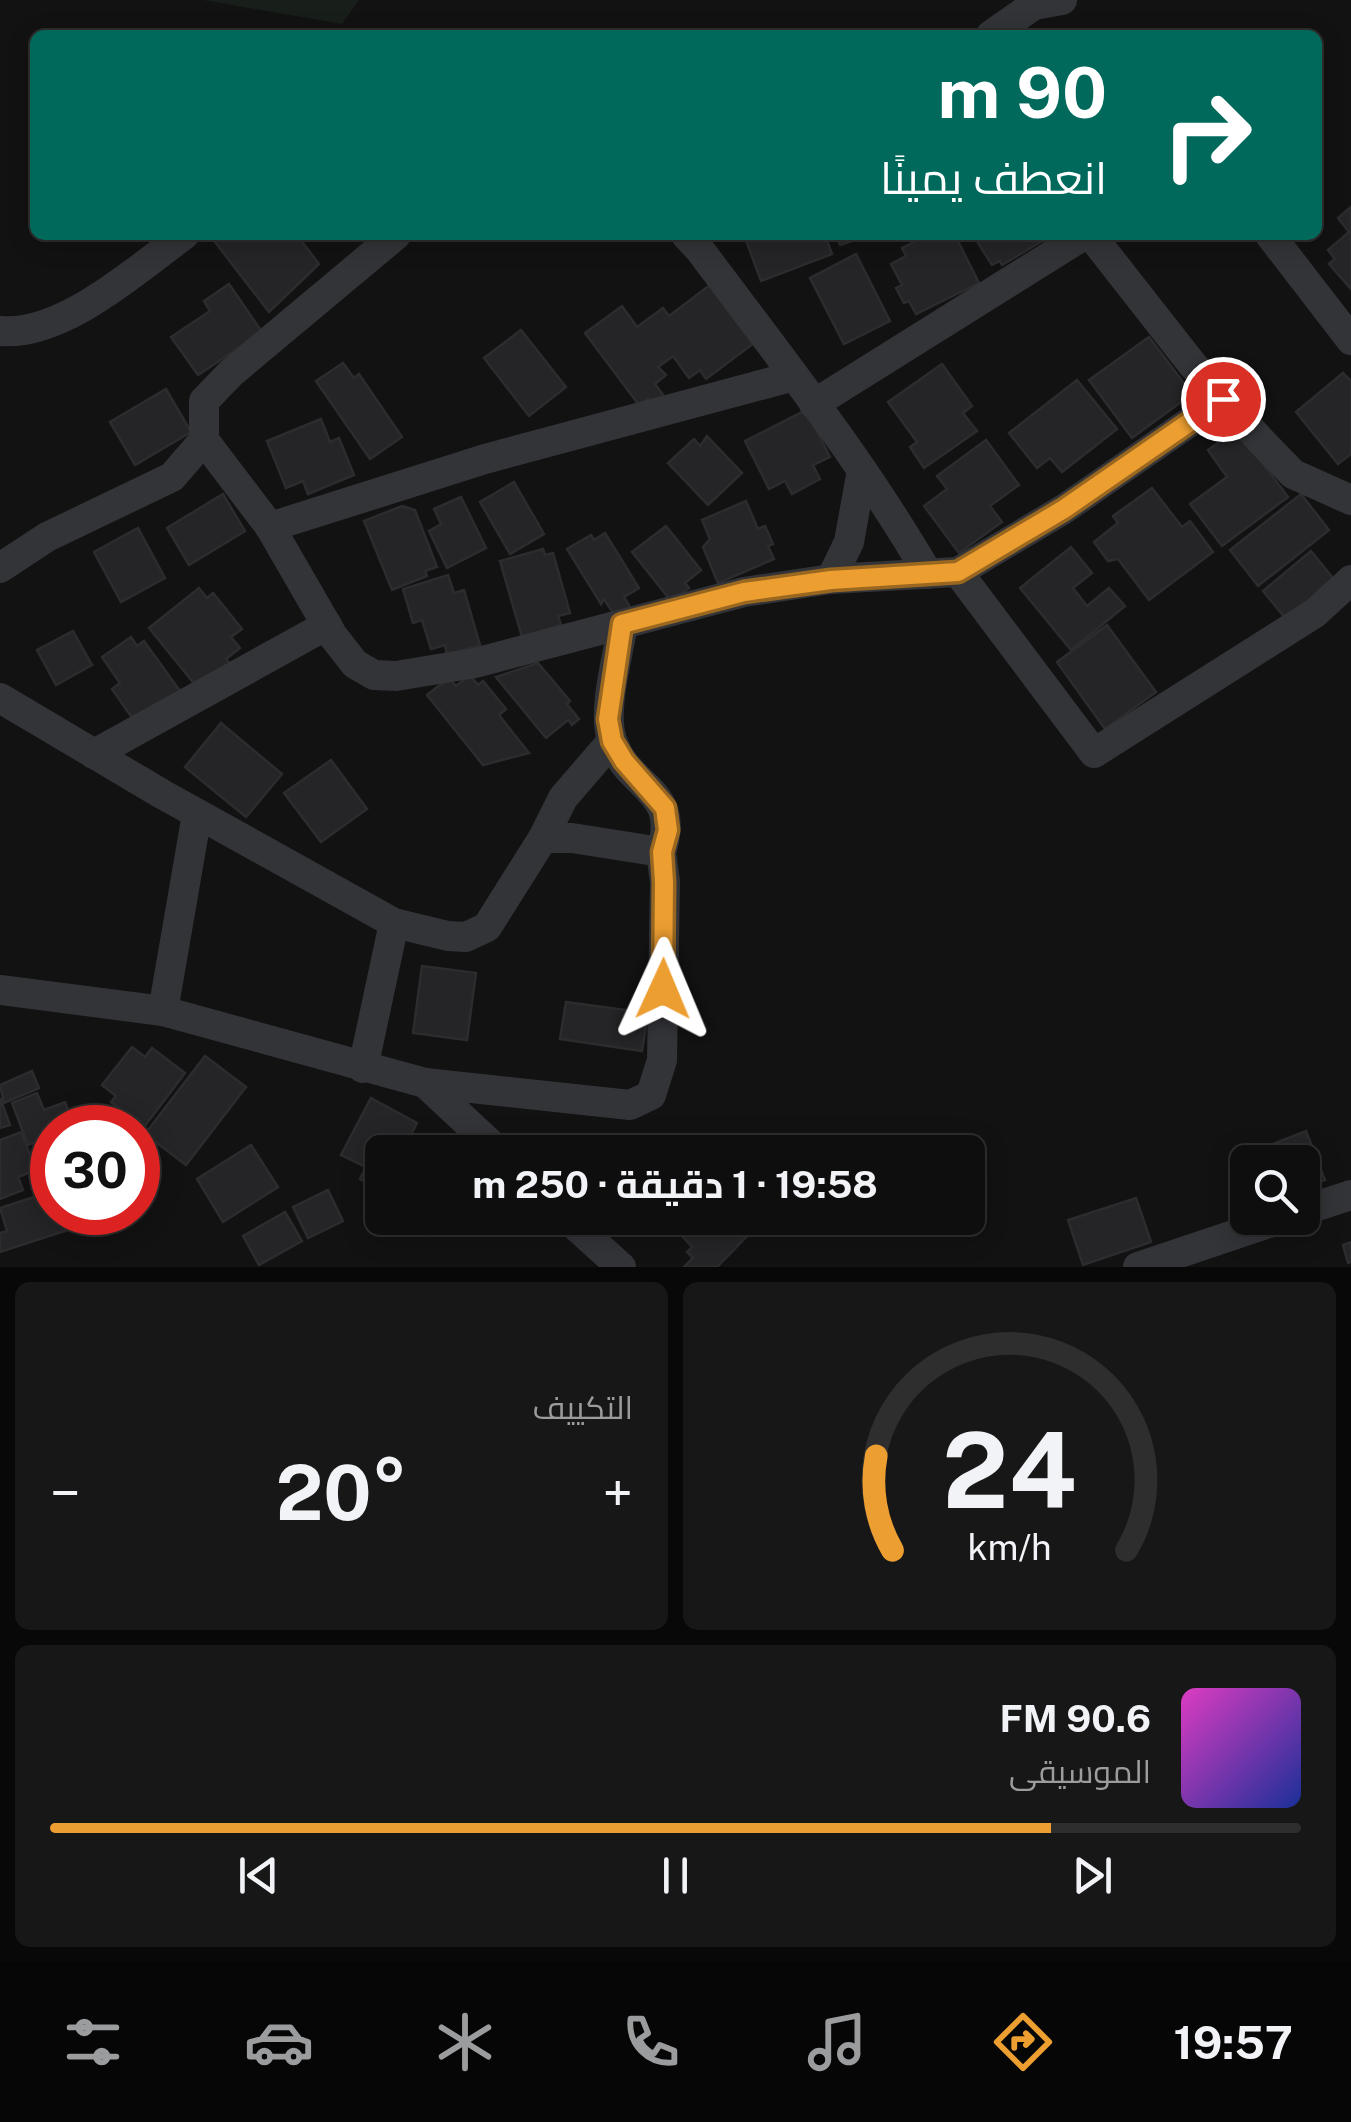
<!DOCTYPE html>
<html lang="ar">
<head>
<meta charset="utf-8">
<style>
	body { margin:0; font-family:"Public Sans",Cairo,sans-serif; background:#171717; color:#f1f3f6; direction:rtl; height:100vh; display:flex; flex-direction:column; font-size:38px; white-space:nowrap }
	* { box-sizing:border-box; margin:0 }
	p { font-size:32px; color:#9b9c9e }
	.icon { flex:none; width:55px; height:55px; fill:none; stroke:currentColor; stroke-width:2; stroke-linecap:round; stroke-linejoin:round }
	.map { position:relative; height:1267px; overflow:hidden; direction:ltr }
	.sheet { display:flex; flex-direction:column; gap:15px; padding:15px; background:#080808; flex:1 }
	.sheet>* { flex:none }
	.hud { position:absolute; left:30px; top:30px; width:1292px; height:210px; border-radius:15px; box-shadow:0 5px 25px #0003,0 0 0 2px #2e2e2e; direction:rtl; background:#00695c; color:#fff; overflow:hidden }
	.buttons { position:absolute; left:1230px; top:1145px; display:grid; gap:20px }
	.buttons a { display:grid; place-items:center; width:90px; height:90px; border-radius:15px; background:#0e0e0e; box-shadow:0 5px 25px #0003,0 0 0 2px #2e2e2e; font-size:50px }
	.speed { position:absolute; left:30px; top:1105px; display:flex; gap:20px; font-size:50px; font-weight:700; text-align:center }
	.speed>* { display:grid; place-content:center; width:130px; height:130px; border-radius:50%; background:#0e0e0e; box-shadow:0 5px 25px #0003,0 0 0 2px #2e2e2e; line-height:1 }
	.speed .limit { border:15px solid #d22; background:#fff; color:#111 }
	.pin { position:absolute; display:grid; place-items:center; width:85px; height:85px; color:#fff; margin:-42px; border:5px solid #fff; border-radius:50%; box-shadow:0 2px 10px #0007 }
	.me { position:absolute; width:110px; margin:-55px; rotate:1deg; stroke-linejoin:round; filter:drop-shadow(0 0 8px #0008) }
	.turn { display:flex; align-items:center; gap:35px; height:210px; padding:0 50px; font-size:45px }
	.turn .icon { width:130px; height:130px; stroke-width:2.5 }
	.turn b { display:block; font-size:70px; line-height:85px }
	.big { font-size:75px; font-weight:700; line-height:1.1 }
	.sheet .card { flex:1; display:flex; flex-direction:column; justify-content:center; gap:15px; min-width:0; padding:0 35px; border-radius:15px; background:#171717 }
	.sheet .dial { align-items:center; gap:0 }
	.dial svg { height:260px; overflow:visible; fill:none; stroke:#2e2e2e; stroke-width:7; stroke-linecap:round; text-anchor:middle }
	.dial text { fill:#f1f3f6; stroke:none }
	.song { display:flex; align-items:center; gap:30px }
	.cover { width:120px; height:120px; border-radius:15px; background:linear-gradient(135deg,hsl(310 70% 55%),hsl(230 70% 35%)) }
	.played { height:10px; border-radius:5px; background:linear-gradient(90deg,#ec9e31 80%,#2e2e2e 80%) }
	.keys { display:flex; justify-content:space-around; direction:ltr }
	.heat { display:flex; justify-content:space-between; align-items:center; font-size:55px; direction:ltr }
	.sheet .tiles { flex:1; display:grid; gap:15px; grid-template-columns:1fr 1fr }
	.card:last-child { grid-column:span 2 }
	.trip { position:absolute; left:365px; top:1135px; width:620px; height:100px; border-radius:15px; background:#0e0e0e; box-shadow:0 5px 25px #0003,0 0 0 2px #2e2e2e; font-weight:700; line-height:100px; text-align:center; direction:rtl }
	.tab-bar { display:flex; height:160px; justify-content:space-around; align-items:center; background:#060606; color:#9b9c9e }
	.tab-bar .icon { width:70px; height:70px }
	.tab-bar .on { color:#ec9e31 }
	.tab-bar b { font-size:45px; color:#f1f3f6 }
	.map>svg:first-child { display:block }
	.green { fill:#181e19 }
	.building { fill:#252527; stroke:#2c2c2f; stroke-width:2.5 }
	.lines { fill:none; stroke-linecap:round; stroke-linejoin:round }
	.minor { stroke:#333438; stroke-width:30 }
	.route-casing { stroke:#996720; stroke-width:25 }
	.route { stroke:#ec9e31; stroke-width:18 }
</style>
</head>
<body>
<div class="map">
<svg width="1351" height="1267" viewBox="0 0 1351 1267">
	<rect width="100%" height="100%" fill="#121213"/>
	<polygon class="green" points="203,0 359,0 342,24"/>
	<g class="building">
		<polygon points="1351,207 1351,289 1329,264 1335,259 1328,250 1349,232 1338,218"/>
		<polygon points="222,235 297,235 319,264 269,312 215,242"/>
		<polygon points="744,235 825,235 832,254 761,281"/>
		<polygon points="836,235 869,235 840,245"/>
		<polygon points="928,235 955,235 979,283 916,314 909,301 904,303 896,288 902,285 891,264 906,256 902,248"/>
		<polygon points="973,235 1043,235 1044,240 1002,265 1000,261 992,265"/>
		<polygon points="856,254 890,321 844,344 810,278"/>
		<polygon points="229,284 262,332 198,375 171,337 210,311 204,301"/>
		<polygon points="710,285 754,343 706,379 700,370 689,378 673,356 658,367 666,375 655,384 666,399 656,407 649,398 639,405 585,333 622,306 637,327 663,308 669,316"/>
		<polygon points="521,330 566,387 529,416 484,358"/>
		<polygon points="1149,337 1192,394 1132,438 1089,380"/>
		<polygon points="343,363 354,378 359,374 402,437 370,459 316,381"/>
		<polygon points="942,364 972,406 963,413 977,431 924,468 910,447 917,442 888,402"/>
		<polygon points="1343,373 1351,381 1351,454 1338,464 1296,412"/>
		<polygon points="1077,380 1117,429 1062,472 1050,458 1037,468 1009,433"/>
		<polygon points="166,389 191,432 135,465 110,422"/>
		<polygon points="806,410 830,457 813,465 820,479 792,494 785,481 769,489 745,441"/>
		<polygon points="321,419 330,442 339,438 354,475 308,494 303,481 286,488 267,441"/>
		<polygon points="1237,429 1288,497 1222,546 1190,504 1227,477 1208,450"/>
		<polygon points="707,436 742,473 708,505 668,463 694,439 700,446"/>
		<polygon points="986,440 1019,485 990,506 1002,522 959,553 924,506 947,489 937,476"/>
		<polygon points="514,482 544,534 510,554 480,502"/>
		<polygon points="1152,488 1182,527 1190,521 1213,552 1149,600 1118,559 1108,561 1094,542 1118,523 1113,516"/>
		<polygon points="223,494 245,531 189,565 167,528"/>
		<polygon points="1301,494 1329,530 1258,586 1230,550"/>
		<polygon points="461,497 486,548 447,568 429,531 441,524 434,509"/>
		<polygon points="746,501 758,529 765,526 773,544 768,546 774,559 718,583 703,547 710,539 702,520"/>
		<polygon points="402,506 415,510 437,567 425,571 427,576 392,590 364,521"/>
		<polygon points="666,526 701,570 685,583 689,588 671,601 632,552"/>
		<polygon points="138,528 165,578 121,602 94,552"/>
		<polygon points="605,533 639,588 624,597 632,610 617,619 604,599 601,604 567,549 591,535 594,540"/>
		<polygon points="1071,547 1092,573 1073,588 1087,606 1109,588 1125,606 1071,650 1020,588"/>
		<polygon points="543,549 545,555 553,553 570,613 558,616 561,625 522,637 500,561"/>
		<polygon points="1311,551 1337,583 1289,623 1263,591"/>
		<polygon points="448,575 454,593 464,590 480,645 447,655 445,645 431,649 422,620 413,623 403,589"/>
		<polygon points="199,588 207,598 213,593 242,629 231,637 240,648 226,659 233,667 201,692 149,628"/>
		<polygon points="1107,625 1156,692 1105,729 1057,662"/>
		<polygon points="73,631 92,665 56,685 37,650"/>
		<polygon points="131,637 137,646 144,641 180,691 135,722 112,689 120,683 102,657"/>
		<polygon points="538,663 570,701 567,704 579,719 572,725 568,720 546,738 496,677"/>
		<polygon points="470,675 478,685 483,681 506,709 499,715 529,753 483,765 427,695 449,678 456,686"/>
		<polygon points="221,723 282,774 246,817 185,767"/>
		<polygon points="331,760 367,809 321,842 284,793"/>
		<polygon points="422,966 476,973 467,1040 413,1033"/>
		<polygon points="566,1002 648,1013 642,1051 560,1039"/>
		<polygon points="132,1047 145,1057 152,1048 185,1073 144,1127 111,1102 116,1096 102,1085"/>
		<polygon points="205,1056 246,1087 186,1165 145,1134"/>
		<polygon points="32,1071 39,1088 4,1103 0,1085"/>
		<polygon points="37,1093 44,1110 65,1102 75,1127 52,1128 52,1136 28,1145 12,1103"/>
		<polygon points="0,1098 10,1125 0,1128"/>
		<polygon points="371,1098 417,1123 402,1152 382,1152 382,1191 360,1179 366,1167 341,1155"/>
		<polygon points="1306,1131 1325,1180 1305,1188 1307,1193 1302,1194 1302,1162 1248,1162 1248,1175 1240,1157"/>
		<polygon points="21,1132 36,1170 18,1177 23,1190 0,1199 0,1140"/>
		<polygon points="655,1137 671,1152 640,1152"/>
		<polygon points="251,1145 278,1187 223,1222 197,1179"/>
		<polygon points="328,1190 343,1221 308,1238 293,1207"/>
		<polygon points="52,1191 52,1212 62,1212 68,1230 0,1252 0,1233 7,1231 0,1208"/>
		<polygon points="1136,1198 1151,1242 1083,1265 1068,1220"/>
		<polygon points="285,1212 302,1241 259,1265 243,1236"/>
		<polygon points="412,1218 450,1218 431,1236"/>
		<polygon points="702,1218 736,1218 751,1232 717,1267 684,1267 693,1258 687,1252 692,1247 683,1237"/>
		<polygon points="1351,1242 1351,1262 1348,1263 1343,1245"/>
	</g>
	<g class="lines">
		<g class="minor">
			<polyline points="991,35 1034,5 1062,0"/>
			<path d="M686,235L700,250C779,356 862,460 928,574"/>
			<polyline points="1091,235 1192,364 1260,440 1293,474 1351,500"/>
			<polyline points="1270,235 1351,340"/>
			<path d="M0,331C62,337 136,270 184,235"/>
			<polyline points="814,404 1084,235"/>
			<polyline points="204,440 270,527 333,636 355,664 374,675 396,676 475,663 744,592 831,579 958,572 1064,509 1223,399"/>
			<polyline points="270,527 485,459 794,376"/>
			<polyline points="0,568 47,537 172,477 204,440 204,401 231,373 396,235"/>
			<polyline points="958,572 1094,753 1315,613 1351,580"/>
			<polyline points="831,579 849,542 862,470"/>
			<path d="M623,624C618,656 602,710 612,740C628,790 682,788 661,852"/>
			<polyline points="0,698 162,794 394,923 448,936 466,937 487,927 543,838 572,838 661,852 665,882 662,1060 651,1095 630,1105 425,1083 163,1011 0,990"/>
			<polyline points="94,754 327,625"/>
			<polyline points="543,838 563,798 612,741"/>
			<polyline points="163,1011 197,814"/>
			<polyline points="363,1068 394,923"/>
			<polyline points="425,1083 499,1152"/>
			<polyline points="1302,1211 1351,1195"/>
			<polyline points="567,1218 621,1267"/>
			<polyline points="1138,1267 1284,1218"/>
		</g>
	</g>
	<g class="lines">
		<g class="route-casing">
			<polyline id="route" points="663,989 664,882 662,852 668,830 665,808 624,761 612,741 608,719 622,624 744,592 831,580 958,572 1064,509 1223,399"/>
		</g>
		<use href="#route" class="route"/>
	</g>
</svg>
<div class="buttons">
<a><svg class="icon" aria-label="search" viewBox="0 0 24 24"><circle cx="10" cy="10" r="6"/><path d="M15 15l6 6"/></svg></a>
</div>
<div class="speed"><div class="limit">30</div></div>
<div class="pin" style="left:1223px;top:399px;background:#d93025"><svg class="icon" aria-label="arrive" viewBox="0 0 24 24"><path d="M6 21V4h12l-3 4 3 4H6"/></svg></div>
<svg class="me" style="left:663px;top:989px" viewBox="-20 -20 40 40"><path d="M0-17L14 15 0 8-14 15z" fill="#ec9e31" stroke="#fff" stroke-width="4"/></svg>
<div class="trip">19:58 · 1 دقيقة · 250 m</div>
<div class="hud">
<div class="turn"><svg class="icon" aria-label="right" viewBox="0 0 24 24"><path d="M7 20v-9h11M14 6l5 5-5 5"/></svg><div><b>90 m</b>انعطف يمينًا</div></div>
</div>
</div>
<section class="sheet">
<div class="tiles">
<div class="card dial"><svg viewBox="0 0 100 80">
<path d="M14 69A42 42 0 1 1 86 69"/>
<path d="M14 69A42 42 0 0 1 9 40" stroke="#ec9e31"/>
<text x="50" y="56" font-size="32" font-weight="700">24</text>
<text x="50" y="72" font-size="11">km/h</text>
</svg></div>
<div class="card"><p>التكييف</p>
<div class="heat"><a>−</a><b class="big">20°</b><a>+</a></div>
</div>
<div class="card">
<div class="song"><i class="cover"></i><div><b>90.6 FM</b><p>الموسيقى</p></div></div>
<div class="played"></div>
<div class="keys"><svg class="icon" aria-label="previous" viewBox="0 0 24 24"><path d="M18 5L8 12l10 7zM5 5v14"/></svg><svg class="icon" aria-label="pause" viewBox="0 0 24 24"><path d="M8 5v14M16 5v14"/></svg><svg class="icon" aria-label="next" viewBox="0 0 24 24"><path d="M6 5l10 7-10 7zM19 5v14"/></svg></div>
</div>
</div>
</section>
<nav class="tab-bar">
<b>19:57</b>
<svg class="icon on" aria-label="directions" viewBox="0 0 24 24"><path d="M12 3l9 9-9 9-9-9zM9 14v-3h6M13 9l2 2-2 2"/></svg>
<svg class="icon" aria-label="music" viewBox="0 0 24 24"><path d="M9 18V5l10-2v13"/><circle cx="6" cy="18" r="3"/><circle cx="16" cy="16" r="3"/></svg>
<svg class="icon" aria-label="phone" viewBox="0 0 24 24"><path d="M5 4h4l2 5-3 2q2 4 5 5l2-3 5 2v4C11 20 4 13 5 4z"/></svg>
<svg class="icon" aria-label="climate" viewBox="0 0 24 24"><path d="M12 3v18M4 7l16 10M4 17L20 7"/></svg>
<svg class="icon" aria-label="car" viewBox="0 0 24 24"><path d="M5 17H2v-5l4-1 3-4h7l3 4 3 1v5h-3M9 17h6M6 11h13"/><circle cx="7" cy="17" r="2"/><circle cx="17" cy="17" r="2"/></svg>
<svg class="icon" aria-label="filters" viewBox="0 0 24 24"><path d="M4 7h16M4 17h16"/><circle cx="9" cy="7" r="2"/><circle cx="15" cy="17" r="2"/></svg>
</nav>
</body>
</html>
